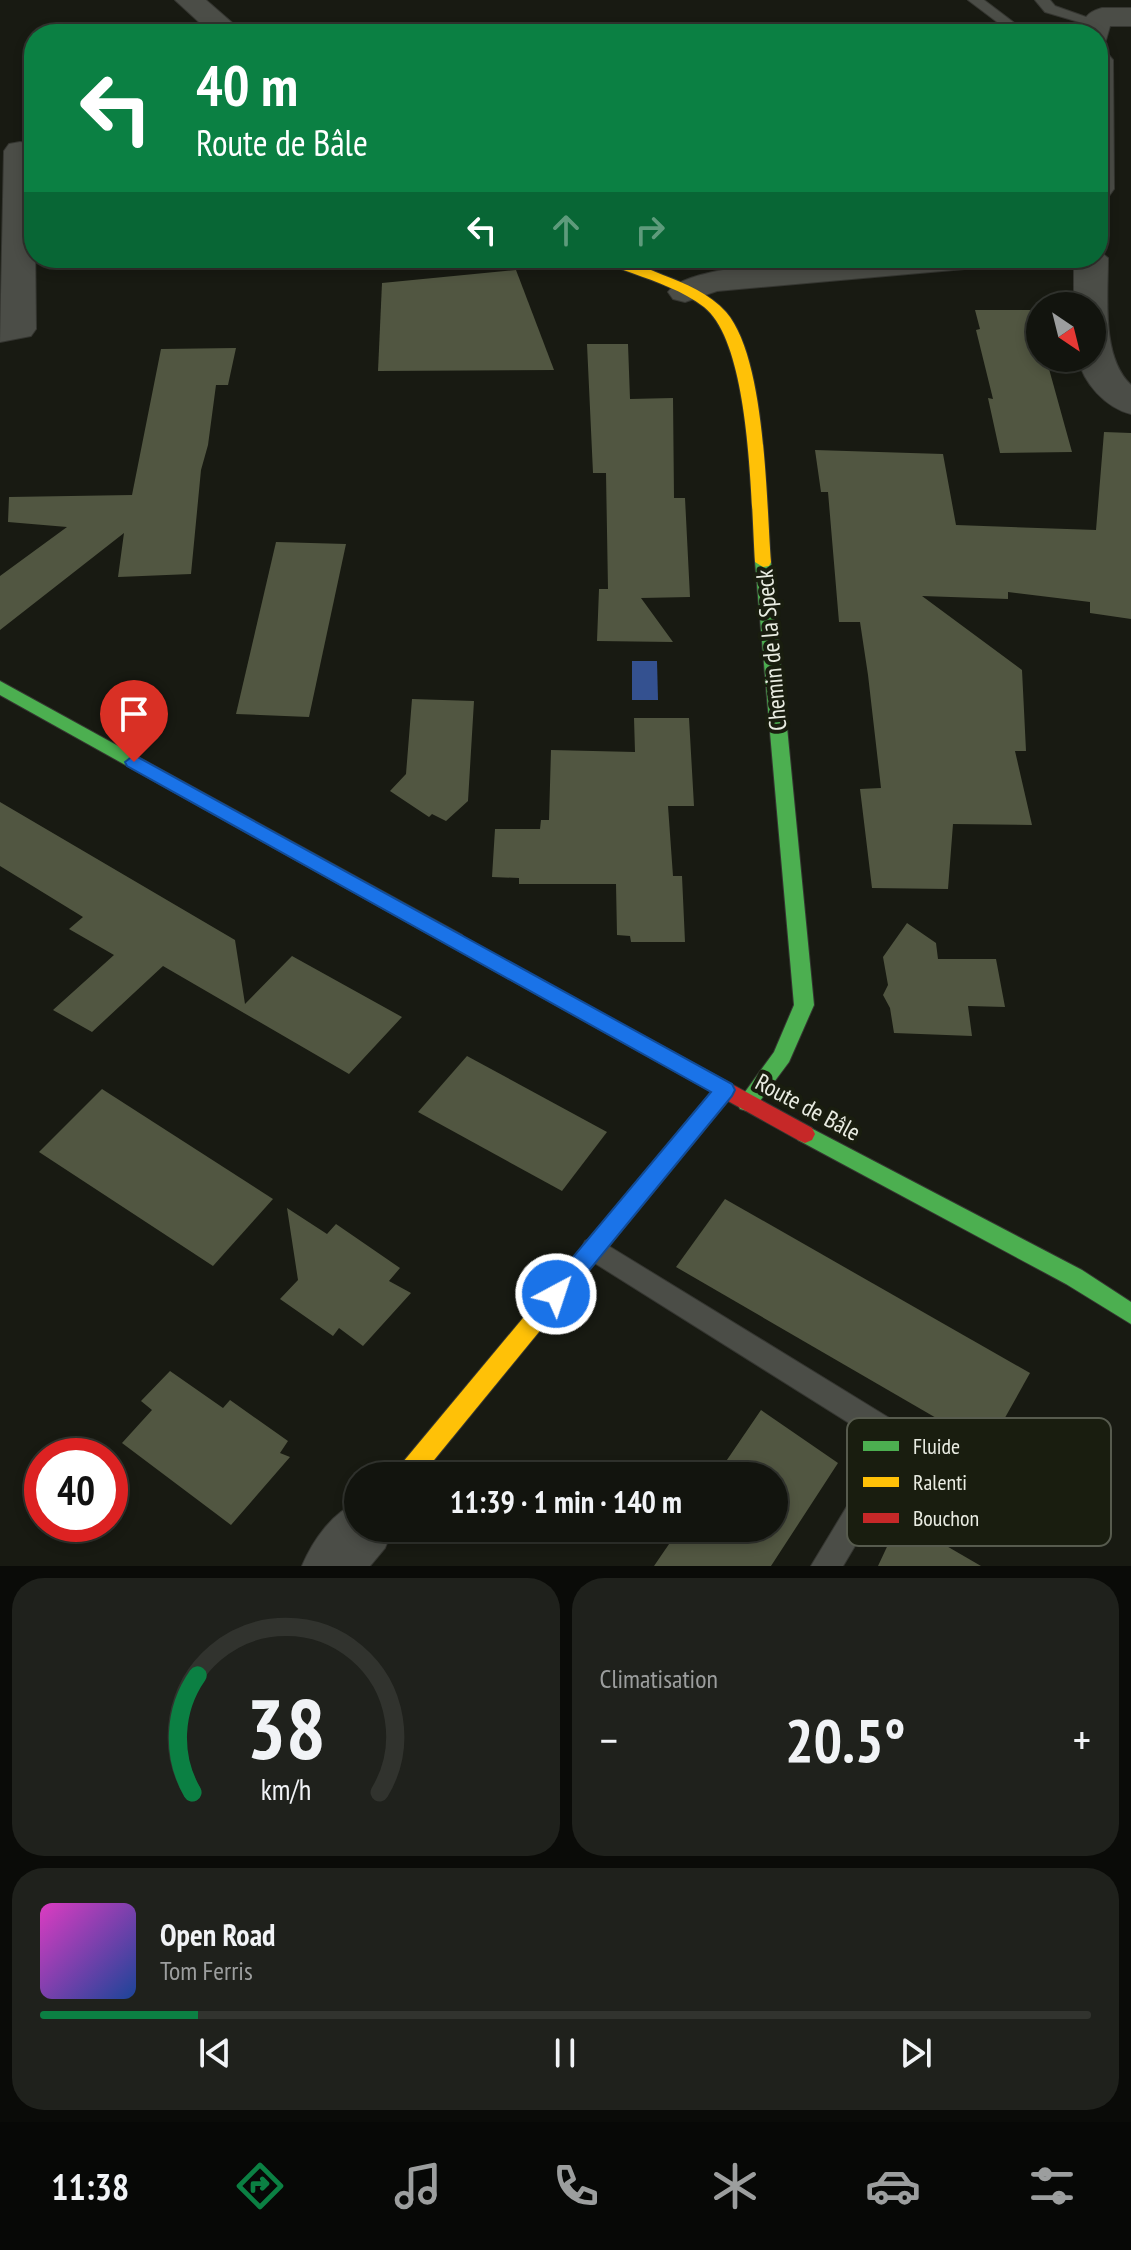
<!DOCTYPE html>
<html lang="fr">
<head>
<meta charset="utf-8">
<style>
	body { margin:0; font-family:"PT Sans Narrow",sans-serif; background:#1f211c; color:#f1f3f6; height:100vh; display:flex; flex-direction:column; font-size:30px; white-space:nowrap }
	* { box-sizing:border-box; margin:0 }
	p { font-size:26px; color:#9c9e9e }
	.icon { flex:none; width:44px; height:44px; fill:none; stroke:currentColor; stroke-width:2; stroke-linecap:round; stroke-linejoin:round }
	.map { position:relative; height:1566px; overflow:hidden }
	.panel { display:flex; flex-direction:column; gap:12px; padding:12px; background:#0a0b08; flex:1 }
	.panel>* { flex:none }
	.top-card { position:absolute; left:24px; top:24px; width:1084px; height:244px; border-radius:32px; box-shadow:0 4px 12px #0003,0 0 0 2px #31332e; background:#0b8043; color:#fff; overflow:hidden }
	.needle { width:52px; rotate:145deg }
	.fabs { position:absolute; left:1026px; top:292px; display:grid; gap:16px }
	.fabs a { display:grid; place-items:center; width:80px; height:80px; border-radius:50%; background:#12140e; box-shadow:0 4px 12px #0003,0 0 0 2px #31332e; font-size:40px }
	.speed { position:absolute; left:24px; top:1438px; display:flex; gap:16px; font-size:40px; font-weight:700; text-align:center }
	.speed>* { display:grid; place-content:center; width:104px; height:104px; border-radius:50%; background:#12140e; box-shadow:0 4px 12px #0003,0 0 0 2px #31332e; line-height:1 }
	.speed .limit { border:12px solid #d22; background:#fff; color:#111 }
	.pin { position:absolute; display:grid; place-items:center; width:68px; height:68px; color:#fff; margin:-82px -34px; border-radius:50% 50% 50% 0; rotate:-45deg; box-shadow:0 0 8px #0007 }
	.pin .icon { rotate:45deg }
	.me { position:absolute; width:88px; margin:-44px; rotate:40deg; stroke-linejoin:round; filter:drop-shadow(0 0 6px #0008) }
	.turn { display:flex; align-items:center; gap:28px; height:168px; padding:0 40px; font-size:36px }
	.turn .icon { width:104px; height:104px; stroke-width:2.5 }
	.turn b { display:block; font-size:56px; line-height:68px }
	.lanes { display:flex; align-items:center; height:76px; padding:0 40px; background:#0003; justify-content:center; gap:40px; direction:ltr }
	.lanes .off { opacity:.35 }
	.big { font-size:60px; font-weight:600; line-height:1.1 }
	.panel .tile { flex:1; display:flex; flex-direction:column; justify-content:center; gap:12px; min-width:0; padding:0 28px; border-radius:32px; background:#1f211c }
	.panel .dial { align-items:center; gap:0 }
	.dial svg { height:208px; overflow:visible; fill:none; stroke:#31332e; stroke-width:7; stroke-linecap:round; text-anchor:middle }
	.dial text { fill:#f1f3f6; stroke:none }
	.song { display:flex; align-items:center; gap:24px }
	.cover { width:96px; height:96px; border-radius:12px; background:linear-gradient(135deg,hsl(310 70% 55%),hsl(220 70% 35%)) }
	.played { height:8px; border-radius:4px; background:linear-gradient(90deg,#0b8043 15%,#31332e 15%) }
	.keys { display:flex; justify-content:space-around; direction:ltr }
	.heat { display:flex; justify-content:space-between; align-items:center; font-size:44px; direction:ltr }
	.panel .tiles { flex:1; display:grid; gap:12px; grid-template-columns:1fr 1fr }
	.tile:last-child { grid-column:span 2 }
	.trip { position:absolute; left:344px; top:1462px; width:444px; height:80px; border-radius:40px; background:#12140e; box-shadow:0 4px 12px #0003,0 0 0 2px #31332e; font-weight:600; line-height:80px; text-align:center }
	.menu { display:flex; height:128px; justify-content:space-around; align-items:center; background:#070806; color:#9c9e9e }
	.menu .icon { width:56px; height:56px }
	.menu .current { color:#0b8043 }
	.menu b { font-size:36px; color:#f1f3f6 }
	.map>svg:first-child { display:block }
	.water { fill:#345190 }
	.building { fill:#515641 }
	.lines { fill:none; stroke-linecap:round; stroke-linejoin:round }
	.lane-casing { stroke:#353631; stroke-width:2 }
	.street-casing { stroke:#353631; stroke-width:2 }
	.fast-casing { stroke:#353631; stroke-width:2 }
	.slow-casing { stroke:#353631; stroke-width:2 }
	.jam-casing { stroke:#353631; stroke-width:2 }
	.lane { fill:#4b4d47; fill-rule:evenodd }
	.street { fill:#4b4d47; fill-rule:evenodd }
	.fast { fill:#4caf50; fill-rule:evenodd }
	.slow { fill:#ffc107; fill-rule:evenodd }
	.jam { fill:#c62828; fill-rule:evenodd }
	.route { fill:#1a73e8; stroke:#114b97; stroke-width:2 }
	.labels { text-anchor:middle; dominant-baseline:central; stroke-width:8; stroke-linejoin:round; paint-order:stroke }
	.street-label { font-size:24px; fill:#e9ece2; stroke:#191d0f }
	.key { fill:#191d0f; stroke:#575b4e; stroke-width:2 }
	.key-label { font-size:22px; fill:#e9ece2 }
</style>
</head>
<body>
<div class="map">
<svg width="1131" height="1566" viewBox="0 0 1131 1566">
	<rect width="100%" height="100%" fill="#181a12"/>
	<polygon class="water" points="632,661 657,661 658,700 632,700"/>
	<g class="building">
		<polygon points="516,270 554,370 378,371 382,283"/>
		<polygon points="975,310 1033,310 1040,337 1040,358 1046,358 1072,452 1000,453 988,398 993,399 976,330 980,329"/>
		<polygon points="587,344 628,344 630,399 673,398 674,498 685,498 690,597 641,598 673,642 597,641 599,589 608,589 606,473 593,473"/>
		<polygon points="236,348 228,385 216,385 208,445 201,470 191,574 118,577 124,533 0,630 0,576 67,527 8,522 9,497 132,495 161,349"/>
		<polygon points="1104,432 1131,433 1131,619 1090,613 1090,602 1008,592 1008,599 922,596 1022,670 1026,751 1015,751 1032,825 953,824 948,889 872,888 860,789 881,788 868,675 860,622 839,622 828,492 821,492 815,450 943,454 956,525 1096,530"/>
		<polygon points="276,542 346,544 309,717 236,714"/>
		<polygon points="412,699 474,701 468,801 446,821 432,814 429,817 390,791 406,774"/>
		<polygon points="634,718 689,718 694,806 668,806 673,876 682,876 685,942 631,942 630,936 617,935 616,884 519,884 519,878 492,877 495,829 540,829 541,820 549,820 551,750 635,752"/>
		<polygon points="0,802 235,940 245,1004 292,956 402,1017 349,1074 163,966 92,1032 53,1010 114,955 69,929 83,917 0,866"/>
		<polygon points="907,923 936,943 938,959 996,959 1005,1007 968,1006 972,1036 894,1033 890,1008 883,995 888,985 883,957"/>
		<polygon points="467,1056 607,1132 562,1191 418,1112"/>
		<polygon points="102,1089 273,1199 213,1266 39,1152"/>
		<polygon points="725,1199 1030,1373 988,1448 676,1267"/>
		<polygon points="287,1208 327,1234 336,1224 400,1268 389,1281 411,1293 363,1346 339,1328 333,1336 280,1299 298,1280"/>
		<polygon points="170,1371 223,1408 230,1400 288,1441 280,1453 290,1457 231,1525 122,1443 152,1410 141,1401"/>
		<polygon points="761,1410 838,1463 771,1566 654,1566 680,1528 774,1528 774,1476 716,1476"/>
		<polygon points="900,1519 981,1566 878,1566"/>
	</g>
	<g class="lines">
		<g class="lane-casing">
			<g id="lane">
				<polygon points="968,0 984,0 1029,34 1013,34"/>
				<polygon points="1035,0 1050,0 1055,6 1103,23 1096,27 1045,12"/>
				<path d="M616,23L623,27C613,36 599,34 586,34Z"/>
				<polygon points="594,1237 912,1432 916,1441 912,1450 843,1566 811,1566 884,1445 585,1257 581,1249 585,1241"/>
			</g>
		</g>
		<g class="street-casing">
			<g id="street">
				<polygon points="175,0 206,0 245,34 212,34"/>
				<path d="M1102,8H1131V26H1110L1106,40L1098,42V34H1081C1082,19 1087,12 1102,8Z"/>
				<polygon points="1098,51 1108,54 1113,60 1114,189 1109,196 1098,199"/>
				<polygon points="20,142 31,144 34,149 36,329 31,336 0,342 4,151 9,144"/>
				<path d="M1098,250L1108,258C1108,296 1101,357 1131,385V414C1106,408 1083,383 1078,358H1092V306H1074V258H1098Z"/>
				<path d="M859,258H993L988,265L976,268L717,291L685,302L673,299L668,292C688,263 821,261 859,258Z"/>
				<path d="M358,1502V1528H393L385,1548L370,1566H302C313,1540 332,1513 358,1502Z"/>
			</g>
		</g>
		<g class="fast-casing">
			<g id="fast">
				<polygon points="763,557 771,562 814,1005 789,1062 754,1109 747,1111 740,1109 737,1103 774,1052 794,1005 755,562"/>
				<polygon points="0,681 462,935 465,940 462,945 448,945 0,695"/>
				<polygon points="805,1125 1082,1270 1131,1302 1131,1324 1066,1284 798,1140 795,1134 798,1128"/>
			</g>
		</g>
		<g class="slow-casing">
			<g id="slow">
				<path d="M599,258C622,258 642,266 663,275C685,283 710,294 726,312C766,358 766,500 771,562L769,566L763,567L755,562C751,503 751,344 704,307C683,291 657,282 632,273C621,269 608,265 599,258Z"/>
				<polygon points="725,1082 732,1084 735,1090 732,1096 421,1476 394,1476 398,1468 718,1084"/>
			</g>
		</g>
		<g class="jam-casing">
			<polygon id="jam" points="455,933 812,1128 815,1134 812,1140 805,1143 798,1140 448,945 445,940 448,935"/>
		</g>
		<use href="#lane" class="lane"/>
		<use href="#street" class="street"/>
		<use href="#fast" class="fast"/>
		<use href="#slow" class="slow"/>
		<use href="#jam" class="jam"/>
	</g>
	<polygon class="route" points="134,755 732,1084 735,1090 732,1096 564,1301 556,1304 548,1301 545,1294 548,1287 711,1092 127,766 125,762"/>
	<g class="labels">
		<g class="street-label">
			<text transform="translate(771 650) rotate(-95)">Chemin de la Speck</text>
			<text transform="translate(808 1107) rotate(28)">Route de Bâle</text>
		</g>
	</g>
	<rect x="847" y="1418" width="264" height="128" rx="12" class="key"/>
	<rect x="863" y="1441" width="36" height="10" fill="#4caf50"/>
	<rect x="863" y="1477" width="36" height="10" fill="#ffc107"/>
	<rect x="863" y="1513" width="36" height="10" fill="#c62828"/>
	<g class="key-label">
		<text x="913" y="1454">Fluide</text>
		<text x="913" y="1490">Ralenti</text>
		<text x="913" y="1526">Bouchon</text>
	</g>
</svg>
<div class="fabs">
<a><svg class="needle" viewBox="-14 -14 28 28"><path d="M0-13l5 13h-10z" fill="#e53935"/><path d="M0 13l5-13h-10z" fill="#9c9e9e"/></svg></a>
</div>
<div class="speed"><div class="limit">40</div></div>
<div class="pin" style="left:134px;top:762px;background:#d93025"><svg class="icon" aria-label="arrive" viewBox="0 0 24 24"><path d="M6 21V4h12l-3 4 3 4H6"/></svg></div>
<svg class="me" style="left:556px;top:1294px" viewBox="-20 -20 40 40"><circle r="17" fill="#1a73e8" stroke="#fff" stroke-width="3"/><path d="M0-11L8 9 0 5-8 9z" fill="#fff"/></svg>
<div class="trip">11:39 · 1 min · 140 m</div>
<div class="top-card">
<div class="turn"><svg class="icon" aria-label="left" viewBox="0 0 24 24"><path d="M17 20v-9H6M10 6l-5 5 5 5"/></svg><div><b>40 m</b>Route de Bâle</div></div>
<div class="lanes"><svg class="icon" aria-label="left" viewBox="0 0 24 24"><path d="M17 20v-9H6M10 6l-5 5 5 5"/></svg><svg class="icon off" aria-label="ahead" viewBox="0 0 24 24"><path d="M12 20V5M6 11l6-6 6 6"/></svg><svg class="icon off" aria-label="right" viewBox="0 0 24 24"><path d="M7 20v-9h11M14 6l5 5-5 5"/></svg></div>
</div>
</div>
<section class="panel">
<div class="tiles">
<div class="tile dial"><svg viewBox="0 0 100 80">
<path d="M14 69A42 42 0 1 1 86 69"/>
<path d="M14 69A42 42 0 0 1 16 24" stroke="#0b8043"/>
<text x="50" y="56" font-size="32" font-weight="700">38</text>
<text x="50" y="72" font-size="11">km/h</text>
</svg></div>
<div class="tile"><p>Climatisation</p>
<div class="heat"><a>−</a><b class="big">20.5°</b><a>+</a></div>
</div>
<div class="tile">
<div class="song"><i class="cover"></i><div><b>Open Road</b><p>Tom Ferris</p></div></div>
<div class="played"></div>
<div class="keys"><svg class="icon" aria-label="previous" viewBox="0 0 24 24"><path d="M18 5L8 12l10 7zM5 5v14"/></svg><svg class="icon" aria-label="pause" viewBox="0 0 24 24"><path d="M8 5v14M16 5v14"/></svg><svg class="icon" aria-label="next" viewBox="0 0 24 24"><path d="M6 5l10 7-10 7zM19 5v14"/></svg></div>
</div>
</div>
</section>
<nav class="menu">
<b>11:38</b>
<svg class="icon current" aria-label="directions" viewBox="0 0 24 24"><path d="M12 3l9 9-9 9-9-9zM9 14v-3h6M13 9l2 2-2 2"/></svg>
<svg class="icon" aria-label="music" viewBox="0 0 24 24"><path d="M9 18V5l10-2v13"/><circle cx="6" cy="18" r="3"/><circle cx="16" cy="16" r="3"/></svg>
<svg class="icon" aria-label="phone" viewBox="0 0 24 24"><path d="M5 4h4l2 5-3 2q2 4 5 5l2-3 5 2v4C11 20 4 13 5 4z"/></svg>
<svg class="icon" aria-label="climate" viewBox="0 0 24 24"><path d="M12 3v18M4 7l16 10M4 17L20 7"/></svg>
<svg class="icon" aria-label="car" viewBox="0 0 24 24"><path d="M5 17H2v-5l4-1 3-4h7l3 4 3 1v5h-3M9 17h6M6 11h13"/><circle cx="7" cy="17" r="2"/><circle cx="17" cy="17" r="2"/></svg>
<svg class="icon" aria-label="filters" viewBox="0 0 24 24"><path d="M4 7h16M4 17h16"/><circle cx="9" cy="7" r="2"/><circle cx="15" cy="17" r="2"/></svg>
</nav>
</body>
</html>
